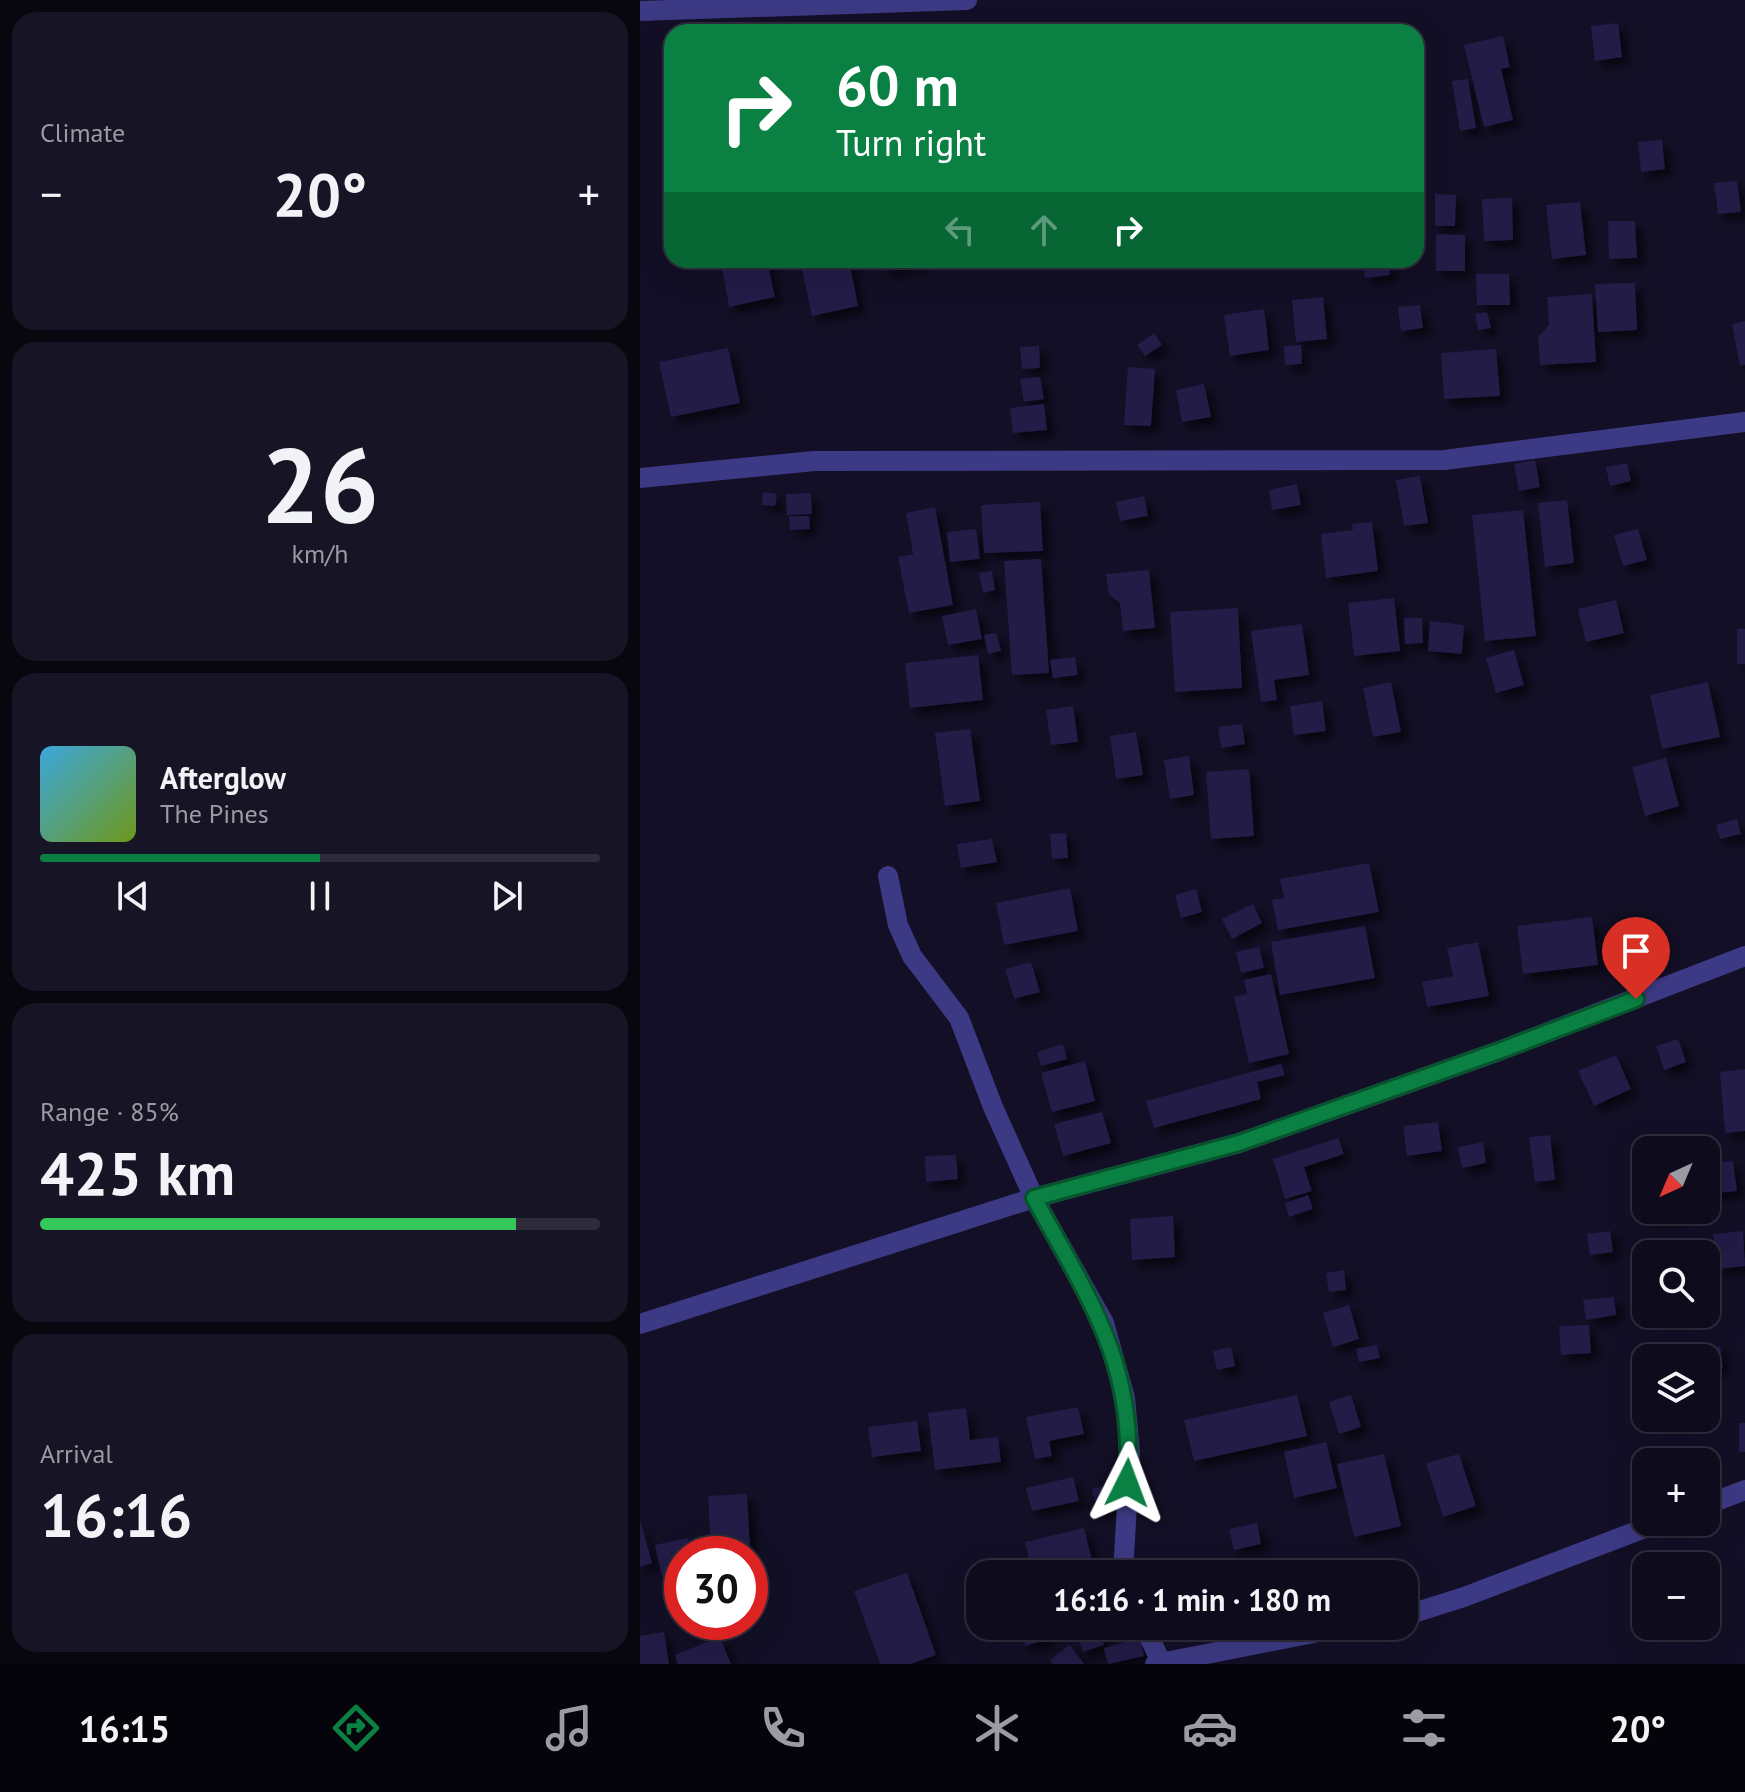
<!DOCTYPE html>
<html lang="en">
<head>
<meta charset="utf-8">
<style>
	body { margin:0; font-family:"PT Sans",sans-serif; background:#171425; color:#f1f3f6; height:100vh; display:flex; flex-direction:column; font-size:30px; white-space:nowrap }
	* { box-sizing:border-box; margin:0 }
	p { font-size:26px; color:#9b9ba3 }
	.icon { flex:none; width:44px; height:44px; fill:none; stroke:currentColor; stroke-width:2; stroke-linecap:round; stroke-linejoin:round }
	.map { position:relative; flex:1; overflow:hidden }
	.side { display:flex; flex-direction:column; gap:12px; padding:12px; background:#08060f; width:640px }
	.side>* { flex:none }
	.banner { position:absolute; left:24px; top:24px; width:760px; height:244px; border-radius:24px; box-shadow:0 8px 32px #0002,0 0 0 2px #2e2b3b; background:#0b8043; color:#fff; overflow:hidden }
	.needle { width:52px; rotate:224deg }
	.buttons { position:absolute; left:992px; top:1136px; display:grid; gap:16px }
	.buttons a { display:grid; place-items:center; width:88px; height:88px; border-radius:16px; background:#0e0b1c; box-shadow:0 8px 32px #0002,0 0 0 2px #2e2b3b; font-size:40px }
	.speed { position:absolute; left:24px; top:1536px; display:flex; gap:16px; font-size:40px; font-weight:700; text-align:center }
	.speed>* { display:grid; place-content:center; width:104px; height:104px; border-radius:50%; background:#0e0b1c; box-shadow:0 8px 32px #0002,0 0 0 2px #2e2b3b; line-height:1 }
	.speed .limit { border:12px solid #d22; background:#fff; color:#111 }
	.pin { position:absolute; display:grid; place-items:center; width:68px; height:68px; color:#fff; margin:-82px -34px; border-radius:50% 50% 50% 0; rotate:-45deg; box-shadow:0 0 8px #0007 }
	.pin .icon { rotate:45deg }
	.me { position:absolute; width:88px; margin:-44px; rotate:3deg; stroke-linejoin:round; filter:drop-shadow(0 0 6px #0008) }
	.turn { display:flex; align-items:center; gap:28px; height:168px; padding:0 40px; font-size:36px }
	.turn .icon { width:104px; height:104px; stroke-width:2.5 }
	.turn b { display:block; font-size:56px; line-height:68px }
	.lanes { display:flex; align-items:center; height:76px; padding:0 40px; background:#0003; justify-content:center; gap:40px; direction:ltr }
	.lanes .off { opacity:.35 }
	.big { font-size:60px; font-weight:800; line-height:1.1 }
	.side .card { flex:1; display:flex; flex-direction:column; justify-content:center; gap:12px; min-width:0; padding:0 28px; border-radius:24px; background:#171425 }
	.side .dial { align-items:center; gap:0 }
	.dial b { font-size:104px; line-height:1 }
	.song { display:flex; align-items:center; gap:24px }
	.cover { width:96px; height:96px; border-radius:12px; background:linear-gradient(135deg,hsl(200 70% 55%),hsl(80 70% 35%)) }
	.played { height:8px; border-radius:4px; background:linear-gradient(90deg,#0b8043 50%,#2e2b3b 50%) }
	.keys { display:flex; justify-content:space-around; direction:ltr }
	.heat { display:flex; justify-content:space-between; align-items:center; font-size:44px; direction:ltr }
	.charge { height:12px; border-radius:6px; background:linear-gradient(90deg,#34c759 85%,#2e2b3b 0) }
	.trip { position:absolute; left:326px; top:1560px; width:452px; height:80px; border-radius:24px; background:#0e0b1c; box-shadow:0 8px 32px #0002,0 0 0 2px #2e2b3b; font-weight:800; line-height:80px; text-align:center }
	.tab-bar { display:flex; height:128px; justify-content:space-around; align-items:center; background:#06040b; color:#9b9ba3 }
	.tab-bar .icon { width:56px; height:56px }
	.tab-bar .active { color:#0b8043 }
	.tab-bar b { font-size:36px; color:#f1f3f6 }
	main { display:flex; flex:1; min-height:0 }
	.map>svg:first-child { display:block }
	.building { fill:#241b47; filter:url(#shadow) }
	.lines { fill:none; stroke-linecap:round; stroke-linejoin:round }
	.minor { stroke:#3d3a85; stroke-width:20 }
	.route-casing { stroke:#07532c; stroke-width:20 }
	.route { stroke:#0b8043; stroke-width:14 }
</style>
</head>
<body>
<main>
<section class="side">
<div class="card"><p>Climate</p>
<div class="heat"><a>−</a><b class="big">20°</b><a>+</a></div>
</div>
<div class="card dial"><b>26</b><p>km/h</p></div>
<div class="card">
<div class="song"><i class="cover"></i><div><b>Afterglow</b><p>The Pines</p></div></div>
<div class="played"></div>
<div class="keys"><svg class="icon" aria-label="previous" viewBox="0 0 24 24"><path d="M18 5L8 12l10 7zM5 5v14"/></svg><svg class="icon" aria-label="pause" viewBox="0 0 24 24"><path d="M8 5v14M16 5v14"/></svg><svg class="icon" aria-label="next" viewBox="0 0 24 24"><path d="M6 5l10 7-10 7zM19 5v14"/></svg></div>
</div>
<div class="card"><p>Range · 85%</p><b class="big">425 km</b><div class="charge"></div></div>
<div class="card"><p>Arrival</p><b class="big">16:16</b></div>
</section>
<div class="map">
<svg width="1105" height="1664" viewBox="0 0 1105 1664">
	<defs>
		<filter id="shadow"><feDropShadow dx="7" dy="7" stdDeviation="4" flood-color="#0009"/></filter>
	</defs>
	<rect width="100%" height="100%" fill="#130f26"/>
	<g class="building">
		<polygon points="978,23 982,57 955,61 951,26"/>
		<polygon points="863,36 870,67 861,69 873,120 844,127 824,45"/>
		<polygon points="828,79 836,128 820,131 812,81"/>
		<polygon points="1022,140 1025,169 1001,172 998,142"/>
		<polygon points="1097,181 1101,212 1078,214 1074,183"/>
		<polygon points="795,194 816,195 815,226 795,226"/>
		<polygon points="872,198 873,240 844,241 842,199"/>
		<polygon points="940,202 946,255 912,259 906,205"/>
		<polygon points="968,221 995,221 997,258 969,259"/>
		<polygon points="796,234 825,235 825,271 796,271"/>
		<polygon points="94,260 127,260 135,297 89,307 81,263"/>
		<polygon points="160,260 209,260 218,306 172,316"/>
		<polygon points="242,260 280,260 281,263 245,271"/>
		<polygon points="723,260 748,260 750,275 725,278"/>
		<polygon points="836,274 869,274 870,305 837,305"/>
		<polygon points="995,283 997,330 958,332 955,284"/>
		<polygon points="952,294 956,362 900,365 898,337 909,325 907,297"/>
		<polygon points="683,297 687,339 656,342 652,300"/>
		<polygon points="780,305 783,328 761,331 758,307"/>
		<polygon points="624,309 629,350 590,356 584,315"/>
		<polygon points="847,312 851,328 838,330 835,314"/>
		<polygon points="1105,321 1105,365 1100,366 1092,324"/>
		<polygon points="514,333 522,345 505,356 497,345"/>
		<polygon points="661,345 662,364 645,365 644,346"/>
		<polygon points="399,346 400,368 382,369 380,347"/>
		<polygon points="88,348 100,403 31,417 19,362"/>
		<polygon points="856,349 860,396 804,399 801,353"/>
		<polygon points="488,367 515,369 511,426 484,425"/>
		<polygon points="400,377 404,399 384,402 380,379"/>
		<polygon points="564,384 571,417 542,422 536,390"/>
		<polygon points="404,404 407,430 373,433 370,408"/>
		<polygon points="895,460 900,487 879,491 874,464"/>
		<polygon points="987,463 991,481 970,486 966,467"/>
		<polygon points="780,476 788,523 764,526 756,480"/>
		<polygon points="657,484 661,505 632,510 629,490"/>
		<polygon points="123,492 137,494 135,506 122,505"/>
		<polygon points="171,493 172,514 147,515 146,494"/>
		<polygon points="504,496 508,516 480,521 476,502"/>
		<polygon points="927,500 934,563 905,567 898,503"/>
		<polygon points="400,502 403,551 344,553 341,505"/>
		<polygon points="295,507 313,605 269,613 258,557 273,554 266,513"/>
		<polygon points="883,510 896,636 845,641 832,515"/>
		<polygon points="149,516 169,516 170,529 150,530"/>
		<polygon points="732,522 738,571 686,578 681,534 713,530 712,524"/>
		<polygon points="336,529 340,559 310,562 307,532"/>
		<polygon points="998,529 1007,560 983,566 974,535"/>
		<polygon points="401,559 409,673 372,675 364,561"/>
		<polygon points="509,570 515,628 483,631 480,603 469,595 466,574"/>
		<polygon points="352,571 355,590 343,593 339,573"/>
		<polygon points="754,598 760,651 714,656 708,603"/>
		<polygon points="976,600 984,633 946,642 938,609"/>
		<polygon points="598,608 602,688 535,692 530,612"/>
		<polygon points="336,609 342,639 308,645 302,616"/>
		<polygon points="764,618 782,618 783,643 765,644"/>
		<polygon points="790,621 824,625 822,654 788,651"/>
		<polygon points="662,624 669,675 634,680 637,700 621,702 611,631"/>
		<rect x="1097" y="629" width="8" height="35"/>
		<polygon points="356,633 361,651 348,654 344,635"/>
		<polygon points="874,650 884,685 856,693 846,658"/>
		<polygon points="338,655 343,700 270,708 265,663"/>
		<polygon points="435,657 438,675 413,678 410,660"/>
		<polygon points="751,682 761,732 733,737 723,688"/>
		<polygon points="1068,682 1080,737 1022,749 1010,695"/>
		<polygon points="682,701 686,731 654,735 650,706"/>
		<polygon points="433,706 438,742 411,745 406,710"/>
		<polygon points="602,724 605,744 581,748 578,727"/>
		<polygon points="330,729 340,801 305,806 295,733"/>
		<polygon points="496,732 503,775 476,779 470,736"/>
		<polygon points="549,756 554,795 530,799 524,760"/>
		<polygon points="1026,758 1039,806 1005,816 992,767"/>
		<polygon points="609,769 614,836 571,839 566,772"/>
		<polygon points="1097,819 1101,834 1080,839 1076,825"/>
		<polygon points="426,833 428,858 412,859 410,834"/>
		<polygon points="352,839 357,862 321,868 317,844"/>
		<polygon points="729,863 739,912 638,930 632,900 644,898 640,879"/>
		<polygon points="430,888 438,931 364,945 356,903"/>
		<polygon points="556,889 562,912 541,918 535,895"/>
		<polygon points="613,904 622,923 592,939 582,919"/>
		<polygon points="952,917 958,965 883,974 877,926"/>
		<polygon points="725,926 735,978 640,995 631,942"/>
		<polygon points="838,942 849,996 787,1007 782,982 813,976 807,948"/>
		<polygon points="619,947 624,968 601,973 596,952"/>
		<polygon points="391,962 400,992 374,999 365,969"/>
		<polygon points="631,974 649,1054 609,1063 594,997 607,994 604,980"/>
		<polygon points="1038,1039 1046,1062 1024,1070 1016,1046"/>
		<polygon points="423,1044 427,1059 401,1066 397,1052"/>
		<polygon points="976,1055 991,1089 954,1106 938,1071"/>
		<polygon points="445,1061 455,1101 412,1112 401,1073"/>
		<polygon points="641,1064 645,1075 617,1082 621,1099 514,1128 506,1101"/>
		<polygon points="1105,1069 1105,1131 1085,1133 1080,1072"/>
		<polygon points="462,1112 471,1143 423,1156 414,1124"/>
		<polygon points="798,1122 802,1151 767,1156 763,1126"/>
		<polygon points="910,1135 915,1180 895,1182 889,1137"/>
		<polygon points="698,1138 704,1154 664,1167 672,1191 645,1199 633,1159"/>
		<polygon points="843,1142 846,1163 822,1168 818,1147"/>
		<polygon points="316,1155 318,1179 286,1182 285,1156"/>
		<polygon points="1093,1161 1097,1191 1067,1194 1066,1164"/>
		<polygon points="668,1195 673,1209 649,1217 645,1203"/>
		<polygon points="1011,1210 1034,1210 1034,1216 1012,1219"/>
		<polygon points="533,1216 535,1257 492,1260 490,1219"/>
		<polygon points="970,1231 973,1252 950,1255 947,1234"/>
		<polygon points="1103,1231 1105,1266 1078,1269 1073,1234"/>
		<polygon points="704,1270 706,1290 689,1292 686,1273"/>
		<polygon points="974,1297 976,1315 946,1320 943,1300"/>
		<polygon points="709,1305 719,1339 693,1347 683,1313"/>
		<polygon points="949,1325 951,1353 921,1355 919,1326"/>
		<polygon points="737,1345 740,1358 719,1362 716,1349"/>
		<polygon points="1080,1346 1083,1368 1066,1370 1066,1358 1053,1358 1052,1350"/>
		<polygon points="591,1347 595,1366 577,1370 573,1351"/>
		<polygon points="657,1395 667,1436 554,1461 544,1420"/>
		<polygon points="711,1395 721,1427 699,1434 689,1402"/>
		<polygon points="438,1407 444,1434 409,1441 412,1456 395,1459 386,1417"/>
		<polygon points="326,1408 330,1440 358,1437 361,1462 295,1470 288,1413"/>
		<polygon points="277,1421 281,1451 232,1457 228,1427"/>
		<rect x="1099" y="1423" width="6" height="29"/>
		<polygon points="686,1442 697,1488 654,1498 644,1452"/>
		<polygon points="744,1454 761,1526 714,1537 697,1464"/>
		<polygon points="819,1454 836,1506 803,1517 786,1463"/>
		<polygon points="433,1477 439,1501 392,1511 386,1488"/>
		<polygon points="479,1483 484,1506 457,1512 452,1489"/>
		<polygon points="107,1494 110,1548 71,1550 68,1496"/>
		<polygon points="0,1520 12,1563 0,1567"/>
		<polygon points="617,1523 621,1544 594,1550 589,1529"/>
		<polygon points="444,1528 454,1568 432,1574 368,1574 367,1569 390,1564 385,1542"/>
		<polygon points="48,1538 51,1554 42,1554 42,1572 22,1577 15,1545"/>
		<polygon points="267,1573 296,1655 271,1664 240,1664 214,1591"/>
		<polygon points="380,1626 405,1626 409,1639 385,1646"/>
		<polygon points="434,1626 458,1626 464,1645 443,1652"/>
		<polygon points="24,1632 29,1664 0,1664 0,1636"/>
		<polygon points="80,1637 91,1664 38,1664 35,1655"/>
		<polygon points="500,1638 504,1656 468,1664 464,1648"/>
		<polygon points="430,1645 444,1664 413,1664 410,1660"/>
	</g>
	<g class="lines">
		<g class="minor">
			<polyline points="0,11 327,0"/>
			<polyline points="0,478 174,461 804,460 1105,422"/>
			<polyline points="248,876 258,925 272,956 319,1018 353,1107 394,1198 464,1323 485,1398 490,1452 483,1574"/>
			<polyline points="0,1324 394,1198 599,1143 859,1051 1105,956"/>
			<polyline points="1066,1505 1105,1490"/>
			<polyline points="764,1616 824,1597 1021,1522"/>
			<polyline points="504,1626 521,1662"/>
			<polyline points="515,1664 709,1626"/>
		</g>
	</g>
	<g class="lines">
		<g class="route-casing">
			<path id="route" d="M487,1483C497,1365 448,1297 394,1198L599,1143L859,1051L996,999"/>
		</g>
		<use href="#route" class="route"/>
	</g>
</svg>
<div class="buttons">
<a><svg class="needle" viewBox="-14 -14 28 28"><path d="M0-13l5 13h-10z" fill="#e53935"/><path d="M0 13l5-13h-10z" fill="#9b9ba3"/></svg></a>
<a><svg class="icon" aria-label="search" viewBox="0 0 24 24"><circle cx="10" cy="10" r="6"/><path d="M15 15l6 6"/></svg></a>
<a><svg class="icon" aria-label="layers" viewBox="0 0 24 24"><path d="M12 4l9 5-9 5-9-5zM3 14l9 5 9-5"/></svg></a>
<a>+</a>
<a>−</a>
</div>
<div class="speed"><div class="limit">30</div></div>
<div class="pin" style="left:996px;top:999px;background:#d93025"><svg class="icon" aria-label="arrive" viewBox="0 0 24 24"><path d="M6 21V4h12l-3 4 3 4H6"/></svg></div>
<svg class="me" style="left:487px;top:1483px" viewBox="-20 -20 40 40"><path d="M0-17L14 15 0 8-14 15z" fill="#0b8043" stroke="#fff" stroke-width="4"/></svg>
<div class="trip">16:16 · 1 min · 180 m</div>
<div class="banner">
<div class="turn"><svg class="icon" aria-label="right" viewBox="0 0 24 24"><path d="M7 20v-9h11M14 6l5 5-5 5"/></svg><div><b>60 m</b>Turn right</div></div>
<div class="lanes"><svg class="icon off" aria-label="left" viewBox="0 0 24 24"><path d="M17 20v-9H6M10 6l-5 5 5 5"/></svg><svg class="icon off" aria-label="ahead" viewBox="0 0 24 24"><path d="M12 20V5M6 11l6-6 6 6"/></svg><svg class="icon" aria-label="right" viewBox="0 0 24 24"><path d="M7 20v-9h11M14 6l5 5-5 5"/></svg></div>
</div>
</div>
</main>
<nav class="tab-bar">
<b>16:15</b>
<svg class="icon active" aria-label="directions" viewBox="0 0 24 24"><path d="M12 3l9 9-9 9-9-9zM9 14v-3h6M13 9l2 2-2 2"/></svg>
<svg class="icon" aria-label="music" viewBox="0 0 24 24"><path d="M9 18V5l10-2v13"/><circle cx="6" cy="18" r="3"/><circle cx="16" cy="16" r="3"/></svg>
<svg class="icon" aria-label="phone" viewBox="0 0 24 24"><path d="M5 4h4l2 5-3 2q2 4 5 5l2-3 5 2v4C11 20 4 13 5 4z"/></svg>
<svg class="icon" aria-label="climate" viewBox="0 0 24 24"><path d="M12 3v18M4 7l16 10M4 17L20 7"/></svg>
<svg class="icon" aria-label="car" viewBox="0 0 24 24"><path d="M5 17H2v-5l4-1 3-4h7l3 4 3 1v5h-3M9 17h6M6 11h13"/><circle cx="7" cy="17" r="2"/><circle cx="17" cy="17" r="2"/></svg>
<svg class="icon" aria-label="filters" viewBox="0 0 24 24"><path d="M4 7h16M4 17h16"/><circle cx="9" cy="7" r="2"/><circle cx="15" cy="17" r="2"/></svg>
<b>20°</b>
</nav>
</body>
</html>
